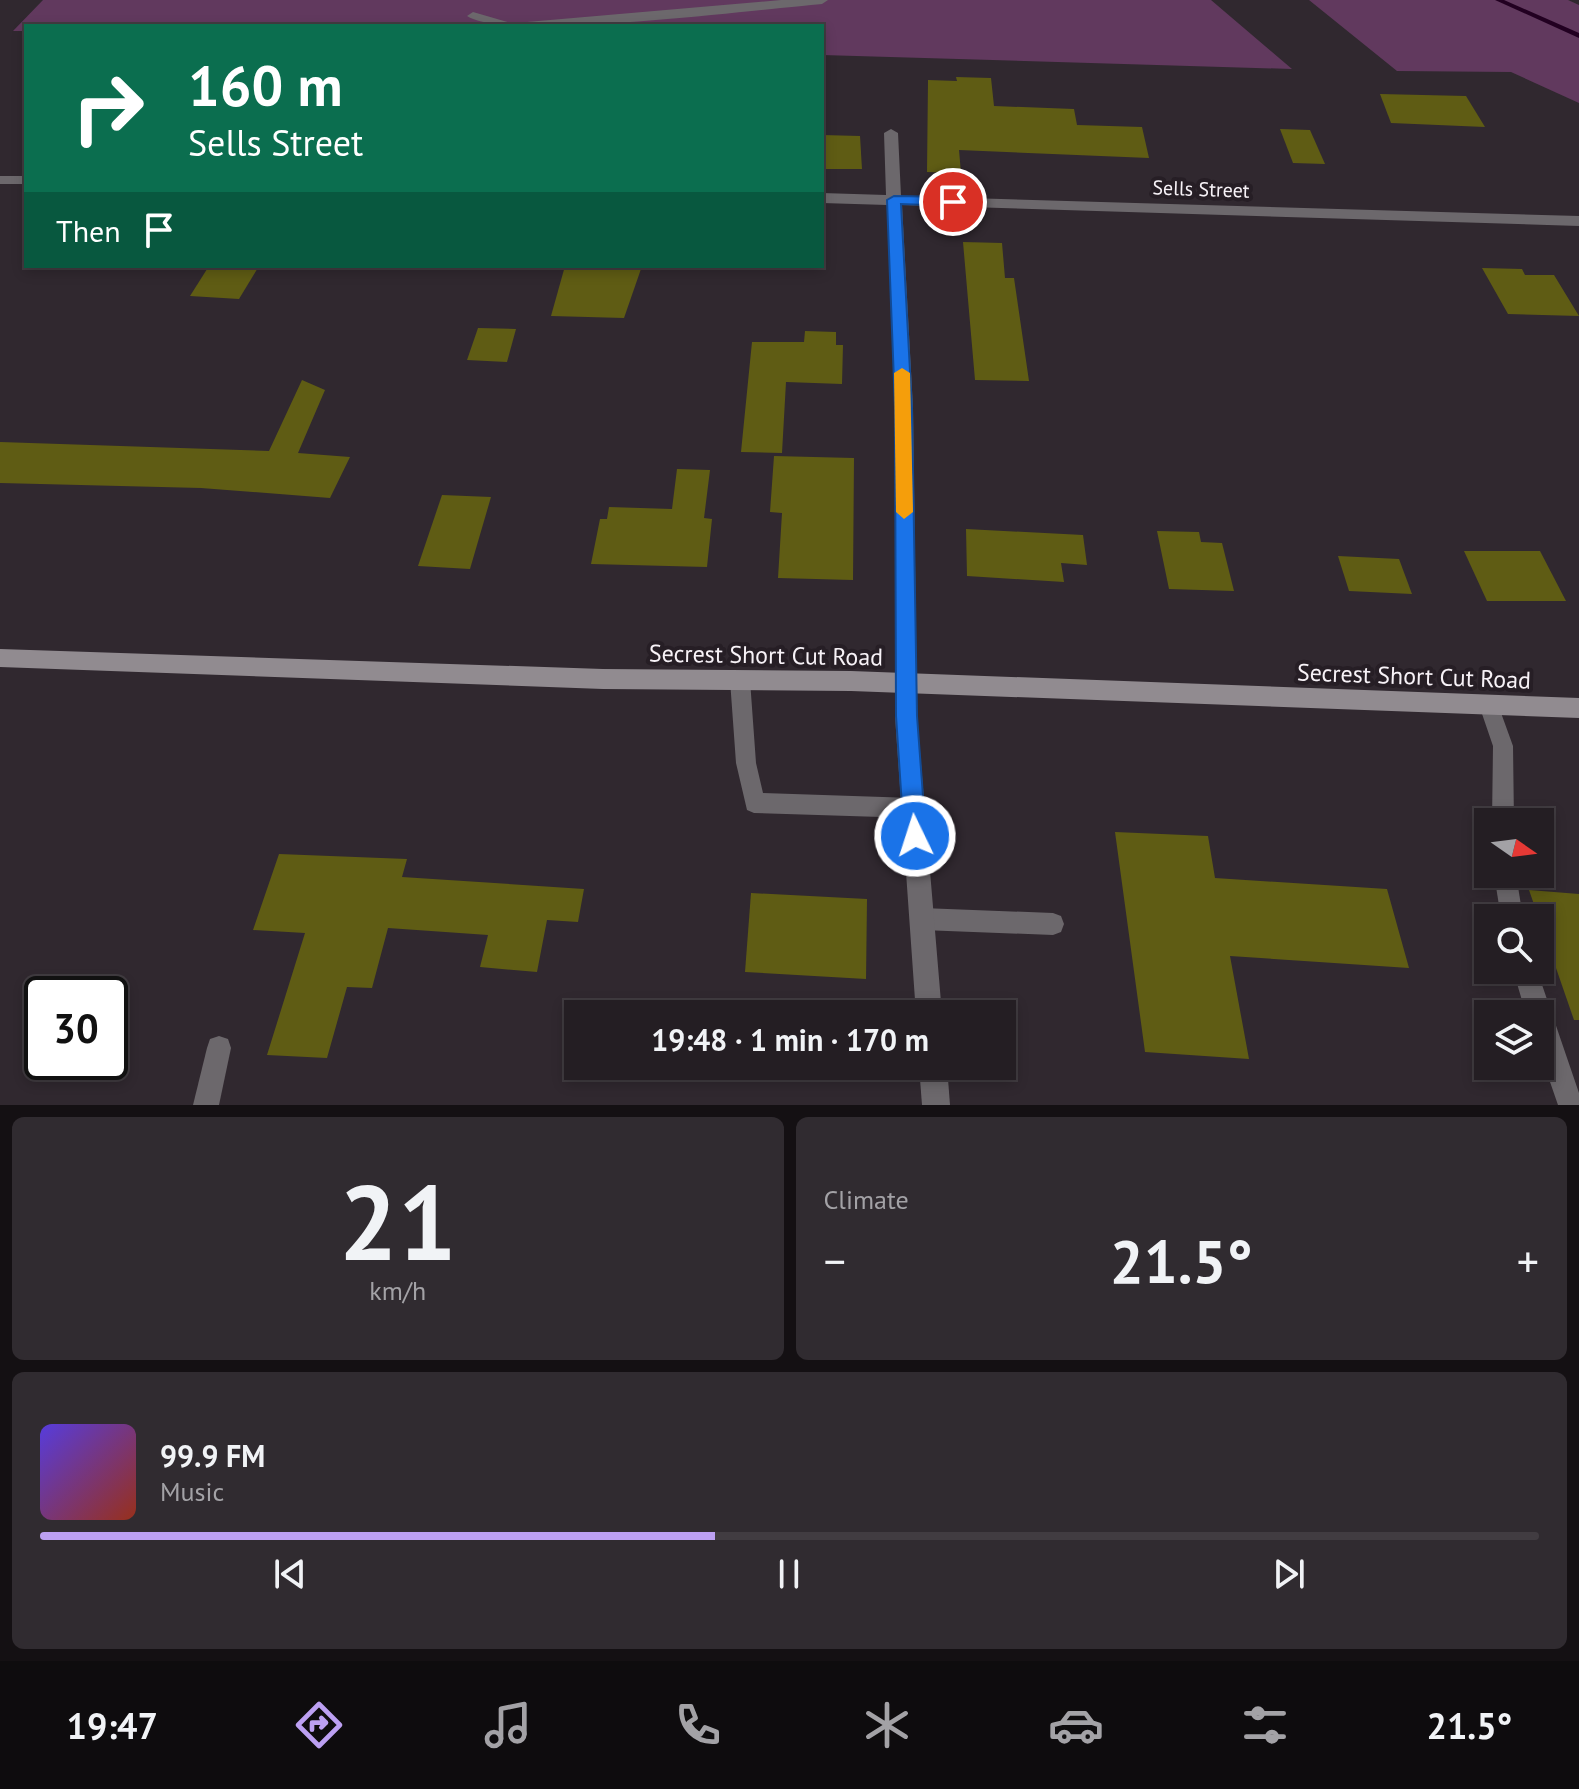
<!DOCTYPE html>
<html lang="en">
<head>
<meta charset="utf-8">
<style>
	body { margin:0; font-family:"PT Sans",sans-serif; background:#302b30; color:#f1f3f6; height:100vh; display:flex; flex-direction:column; font-size:30px; white-space:nowrap }
	* { box-sizing:border-box; margin:0 }
	p { font-size:26px; color:#a3a2a6 }
	.icon { flex:none; width:44px; height:44px; fill:none; stroke:currentColor; stroke-width:2; stroke-linecap:round; stroke-linejoin:round }
	.map { position:relative; height:1105px; overflow:hidden }
	.panel { display:flex; flex-direction:column; gap:12px; padding:12px; background:#141013; flex:1 }
	.panel>* { flex:none }
	.guide { position:absolute; left:24px; top:24px; width:800px; height:244px; border-radius:0px; box-shadow:0 4px 12px #0003,0 0 0 2px #413c41; background:#0b6e4f; color:#fff; overflow:hidden }
	.needle { width:52px; rotate:104deg }
	.buttons { position:absolute; left:1474px; top:808px; display:grid; gap:16px }
	.buttons a { display:grid; place-items:center; width:80px; height:80px; border-radius:0px; background:#241e23; box-shadow:0 4px 12px #0003,0 0 0 2px #413c41; font-size:40px }
	.speed { position:absolute; left:24px; top:976px; display:flex; gap:16px; font-size:40px; font-weight:700; text-align:center }
	.speed>* { display:grid; place-content:center; width:104px; height:104px; border-radius:50%; background:#241e23; box-shadow:0 4px 12px #0003,0 0 0 2px #413c41; line-height:1 }
	.speed .limit { border:4px solid #111; border-radius:12px; background:#fff; color:#111 }
	.pin { position:absolute; display:grid; place-items:center; width:68px; height:68px; color:#fff; margin:-34px; border:4px solid #fff; border-radius:50%; box-shadow:0 2px 8px #0007 }
	.me { position:absolute; width:88px; margin:-44px; rotate:356deg; stroke-linejoin:round; filter:drop-shadow(0 0 6px #0008) }
	.turn { display:flex; align-items:center; gap:28px; height:168px; padding:0 32px; font-size:36px }
	.turn .icon { width:104px; height:104px; stroke-width:2.5 }
	.turn b { display:block; font-size:56px; line-height:68px }
	.then { display:flex; align-items:center; height:76px; padding:0 32px; background:#0003; gap:16px; font-size:30px }
	.big { font-size:60px; font-weight:800; line-height:1.1 }
	.panel .card { flex:1; display:flex; flex-direction:column; justify-content:center; gap:12px; min-width:0; padding:0 28px; border-radius:12px; background:#302b30 }
	.panel .dial { align-items:center; gap:0 }
	.dial b { font-size:104px; line-height:1 }
	.song { display:flex; align-items:center; gap:24px }
	.cover { width:96px; height:96px; border-radius:12px; background:linear-gradient(135deg,hsl(250 70% 55%),hsl(10 70% 35%)) }
	.played { height:8px; border-radius:4px; background:linear-gradient(90deg,#bca0f2 45%,#413c41 45%) }
	.keys { display:flex; justify-content:space-around; direction:ltr }
	.heat { display:flex; justify-content:space-between; align-items:center; font-size:44px; direction:ltr }
	.panel .tiles { flex:1; display:grid; gap:12px; grid-template-columns:1fr 1fr }
	.card:last-child { grid-column:span 2 }
	.trip { position:absolute; left:564px; top:1000px; width:452px; height:80px; border-radius:0px; background:#241e23; box-shadow:0 4px 12px #0003,0 0 0 2px #413c41; font-weight:800; line-height:80px; text-align:center }
	.tab-bar { display:flex; height:128px; justify-content:space-around; align-items:center; background:#0e0c0e; color:#a3a2a6 }
	.tab-bar .icon { width:56px; height:56px }
	.tab-bar .selected { color:#bca0f2 }
	.tab-bar b { font-size:36px; color:#f1f3f6 }
	.map>svg:first-child { display:block }
	.green { fill:#61395e }
	.lines { fill:none; stroke-linecap:round; stroke-linejoin:round }
	.stream { fill:#220021; fill-rule:evenodd }
	.building { fill:#5f5c14 }
	.lane { fill:#6c686c; fill-rule:evenodd }
	.street { fill:#6c686c; fill-rule:evenodd }
	.secondary { fill:#918b90; fill-rule:evenodd }
	.route { fill:#1a73e8; stroke:#114b97; stroke-width:2 }
	.slow { fill:#f59e0b }
	.labels { text-anchor:middle; dominant-baseline:central; stroke-width:8; stroke-linejoin:round; paint-order:stroke }
	.far-street-label { font-size:20px; fill:#f7f2f7; stroke:#261e25 }
	.street-label { font-size:24px; fill:#f7f2f7; stroke:#261e25 }
</style>
</head>
<body>
<div class="map">
<svg width="1579" height="1105" viewBox="0 0 1579 1105">
	<rect width="100%" height="100%" fill="#30282f"/>
	<g class="green">
		<polygon points="43,0 1211,0 1292,69 822,55 822,26 26,26 26,31 13,31"/>
		<polygon points="1309,0 1568,0 1579,5 1579,103 1511,72 1397,71"/>
	</g>
	<g class="lines">
		<polygon class="stream" points="1495,0 1504,0 1579,33 1579,38"/>
	</g>
	<g class="building">
		<polygon points="956,77 991,78 994,106 1074,109 1077,125 1142,127 1149,158 959,150 961,173 927,172 928,80 957,81"/>
		<polygon points="1380,94 1466,96 1485,127 1391,123"/>
		<polygon points="1280,129 1310,130 1325,164 1293,163"/>
		<polygon points="822,135 860,136 862,169 822,169"/>
		<polygon points="963,242 1002,243 1005,278 1014,278 1029,381 975,380"/>
		<polygon points="209,266 259,266 239,299 190,296"/>
		<polygon points="565,266 642,266 624,318 551,316"/>
		<polygon points="1482,268 1522,269 1525,275 1554,275 1579,316 1508,314"/>
		<polygon points="478,328 516,329 507,362 467,360"/>
		<polygon points="805,331 836,332 836,345 843,345 842,384 786,382 782,453 741,452 752,342 804,342"/>
		<polygon points="302,380 325,390 298,453 350,457 330,498 201,488 0,483 0,442 269,451"/>
		<polygon points="774,456 854,458 853,580 778,578 782,513 770,512"/>
		<polygon points="677,469 710,470 704,518 712,519 707,567 591,564 600,519 607,519 609,507 672,509"/>
		<polygon points="442,495 491,497 470,569 418,566"/>
		<polygon points="966,529 1083,535 1087,565 1061,563 1064,582 967,576"/>
		<polygon points="1157,531 1199,532 1201,542 1222,543 1234,591 1169,589"/>
		<polygon points="1464,551 1540,551 1566,601 1487,601"/>
		<polygon points="1338,556 1399,559 1412,594 1349,591"/>
		<polygon points="1115,832 1208,836 1215,878 1387,889 1409,968 1230,956 1249,1059 1145,1052"/>
		<polygon points="279,854 407,859 402,877 584,889 578,922 547,920 537,972 480,967 488,935 388,928 372,988 347,987 327,1058 267,1055 305,933 253,930"/>
		<polygon points="1529,890 1579,894 1579,1020 1574,1020"/>
		<polygon points="751,893 867,899 866,979 745,972"/>
	</g>
	<g class="lines">
		<g class="lane">
			<polygon points="740,671 747,674 750,680 756,763 763,793 913,798 921,801 924,808 921,815 913,818 754,813 747,810 736,763 730,680 733,674"/>
			<polygon points="1489,696 1496,699 1513,746 1514,822 1492,822 1493,746 1479,705 1482,699"/>
			<polygon points="1494,874 1516,874 1523,918 1501,918"/>
			<polygon points="922,908 1053,913 1061,916 1064,924 1061,932 1053,935 922,930 914,927 911,919 914,911"/>
			<polygon points="1513,970 1537,970 1579,1093 1579,1105 1558,1105 1540,1053 1540,1014 1526,1014"/>
			<polygon points="219,1036 228,1039 231,1048 219,1105 193,1105 207,1048 210,1039"/>
		</g>
		<g class="street">
			<path d="M781,0H828L822,4C763,9 504,42 467,16L473,12L521,26L527,22Z"/>
			<polygon points="891,129 898,133 901,196 1579,216 1579,226 902,205 913,408 917,716 942,1014 916,1014 895,716 895,408 887,205 822,203 822,193 886,195 884,133"/>
			<rect x="0" y="176" width="26" height="8"/>
			<polygon points="919,1066 947,1066 950,1105 922,1105"/>
		</g>
		<polygon class="secondary" points="0,649 603,669 851,671 1579,698 1579,718 851,691 603,689 0,667"/>
	</g>
	<polygon class="route" points="894,196 953,197 960,202 953,206 901,204 912,408 917,716 926,836 923,843 915,846 908,843 904,836 896,716 895,408 887,200"/>
	<polygon class="slow" points="902,368 910,373 913,512 904,519 896,512 894,373"/>
	<g class="labels">
		<g class="far-street-label">
			<text transform="translate(1201 189) rotate(2)">Sells Street</text>
		</g>
		<g class="street-label">
			<text transform="translate(766 655) rotate(1)">Secrest Short Cut Road</text>
			<text transform="translate(1414 676) rotate(2)">Secrest Short Cut Road</text>
		</g>
	</g>
</svg>
<div class="buttons">
<a><svg class="needle" viewBox="-14 -14 28 28"><path d="M0-13l5 13h-10z" fill="#e53935"/><path d="M0 13l5-13h-10z" fill="#a3a2a6"/></svg></a>
<a><svg class="icon" aria-label="search" viewBox="0 0 24 24"><circle cx="10" cy="10" r="6"/><path d="M15 15l6 6"/></svg></a>
<a><svg class="icon" aria-label="layers" viewBox="0 0 24 24"><path d="M12 4l9 5-9 5-9-5zM3 14l9 5 9-5"/></svg></a>
</div>
<div class="speed"><div class="limit">30</div></div>
<div class="pin" style="left:953px;top:202px;background:#d93025"><svg class="icon" aria-label="arrive" viewBox="0 0 24 24"><path d="M6 21V4h12l-3 4 3 4H6"/></svg></div>
<svg class="me" style="left:915px;top:836px" viewBox="-20 -20 40 40"><circle r="17" fill="#1a73e8" stroke="#fff" stroke-width="3"/><path d="M0-11L8 9 0 5-8 9z" fill="#fff"/></svg>
<div class="trip">19:48 · 1 min · 170 m</div>
<div class="guide">
<div class="turn"><svg class="icon" aria-label="right" viewBox="0 0 24 24"><path d="M7 20v-9h11M14 6l5 5-5 5"/></svg><div><b>160 m</b>Sells Street</div></div>
<div class="then">Then<svg class="icon" aria-label="arrive" viewBox="0 0 24 24"><path d="M6 21V4h12l-3 4 3 4H6"/></svg></div>
</div>
</div>
<section class="panel">
<div class="tiles">
<div class="card dial"><b>21</b><p>km/h</p></div>
<div class="card"><p>Climate</p>
<div class="heat"><a>−</a><b class="big">21.5°</b><a>+</a></div>
</div>
<div class="card">
<div class="song"><i class="cover"></i><div><b>99.9 FM</b><p>Music</p></div></div>
<div class="played"></div>
<div class="keys"><svg class="icon" aria-label="previous" viewBox="0 0 24 24"><path d="M18 5L8 12l10 7zM5 5v14"/></svg><svg class="icon" aria-label="pause" viewBox="0 0 24 24"><path d="M8 5v14M16 5v14"/></svg><svg class="icon" aria-label="next" viewBox="0 0 24 24"><path d="M6 5l10 7-10 7zM19 5v14"/></svg></div>
</div>
</div>
</section>
<nav class="tab-bar">
<b>19:47</b>
<svg class="icon selected" aria-label="directions" viewBox="0 0 24 24"><path d="M12 3l9 9-9 9-9-9zM9 14v-3h6M13 9l2 2-2 2"/></svg>
<svg class="icon" aria-label="music" viewBox="0 0 24 24"><path d="M9 18V5l10-2v13"/><circle cx="6" cy="18" r="3"/><circle cx="16" cy="16" r="3"/></svg>
<svg class="icon" aria-label="phone" viewBox="0 0 24 24"><path d="M5 4h4l2 5-3 2q2 4 5 5l2-3 5 2v4C11 20 4 13 5 4z"/></svg>
<svg class="icon" aria-label="climate" viewBox="0 0 24 24"><path d="M12 3v18M4 7l16 10M4 17L20 7"/></svg>
<svg class="icon" aria-label="car" viewBox="0 0 24 24"><path d="M5 17H2v-5l4-1 3-4h7l3 4 3 1v5h-3M9 17h6M6 11h13"/><circle cx="7" cy="17" r="2"/><circle cx="17" cy="17" r="2"/></svg>
<svg class="icon" aria-label="filters" viewBox="0 0 24 24"><path d="M4 7h16M4 17h16"/><circle cx="9" cy="7" r="2"/><circle cx="15" cy="17" r="2"/></svg>
<b>21.5°</b>
</nav>
</body>
</html>
